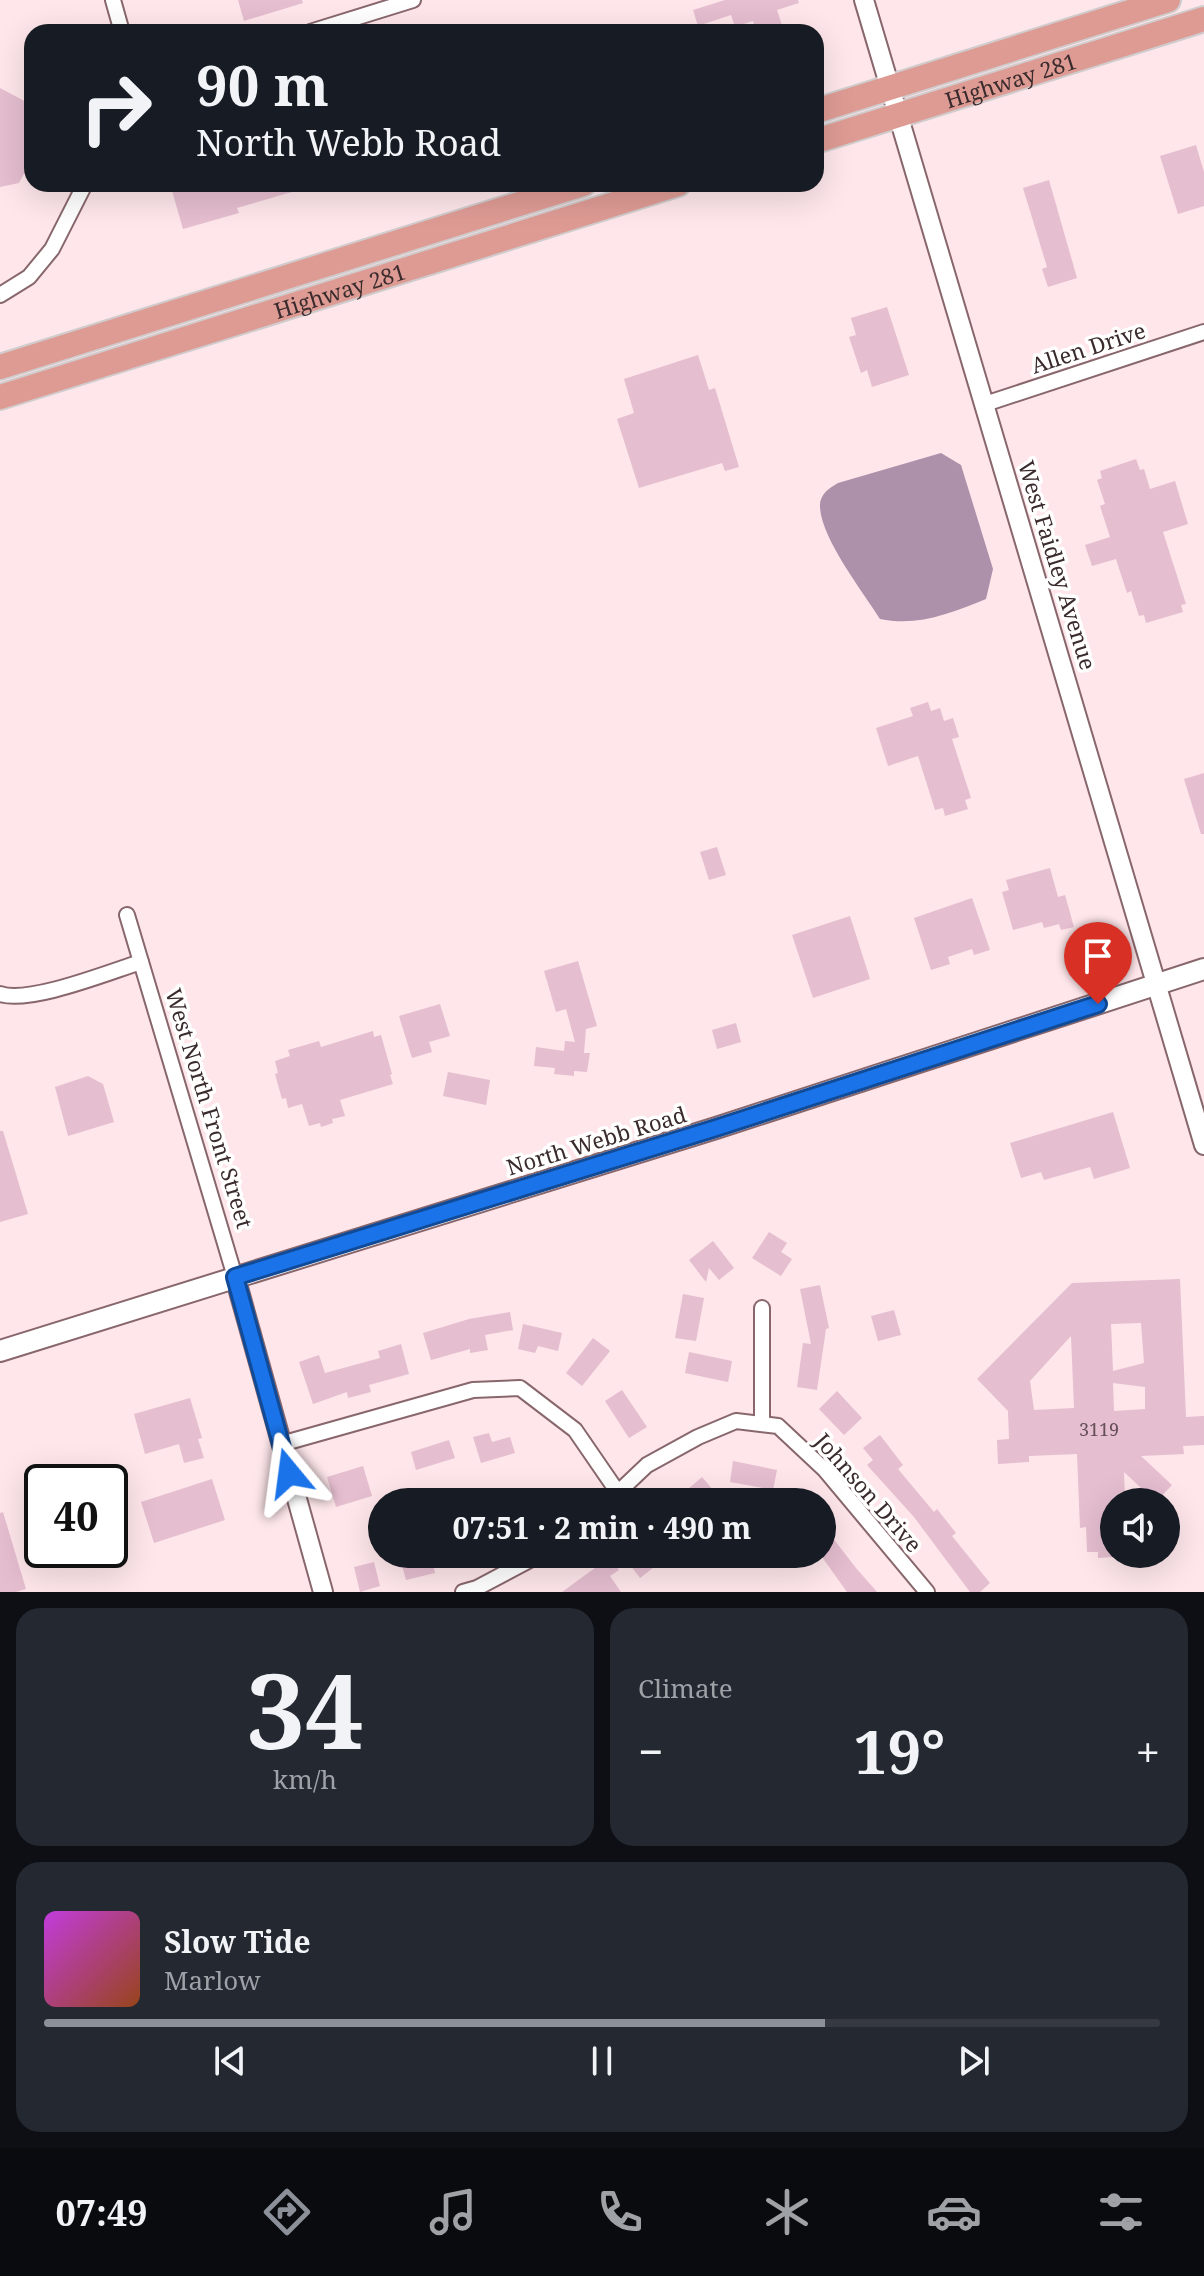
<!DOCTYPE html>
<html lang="en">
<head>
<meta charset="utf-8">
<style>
	body { margin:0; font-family:"Noto Serif",serif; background:#242831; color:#f1f3f6; height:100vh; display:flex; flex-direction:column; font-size:30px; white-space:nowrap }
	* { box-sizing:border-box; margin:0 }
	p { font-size:26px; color:#9ea1a6 }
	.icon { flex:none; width:44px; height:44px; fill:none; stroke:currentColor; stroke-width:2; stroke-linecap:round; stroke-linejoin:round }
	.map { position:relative; height:1592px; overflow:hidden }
	.panel { display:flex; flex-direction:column; gap:16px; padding:16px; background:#0d0f14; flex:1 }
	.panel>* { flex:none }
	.guide { position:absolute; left:24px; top:24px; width:800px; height:168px; border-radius:24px; box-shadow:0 8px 32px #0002; background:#171b24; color:#f1f3f6; overflow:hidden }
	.buttons { position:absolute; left:1100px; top:1488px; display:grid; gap:16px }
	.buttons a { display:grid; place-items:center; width:80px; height:80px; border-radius:50%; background:#171b24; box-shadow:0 8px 32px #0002; font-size:40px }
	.speed { position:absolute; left:24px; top:1464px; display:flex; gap:16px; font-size:40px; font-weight:700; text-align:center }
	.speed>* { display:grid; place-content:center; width:104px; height:104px; border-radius:50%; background:#171b24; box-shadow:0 8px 32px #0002; line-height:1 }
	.speed .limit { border:4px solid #111; border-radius:12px; background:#fff; color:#111 }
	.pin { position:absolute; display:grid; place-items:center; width:68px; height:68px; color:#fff; margin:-82px -34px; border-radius:50% 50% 50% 0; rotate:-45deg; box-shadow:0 0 8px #0007 }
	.pin .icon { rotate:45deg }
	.me { position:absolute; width:88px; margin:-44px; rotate:344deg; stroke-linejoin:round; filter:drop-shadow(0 0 6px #0008) }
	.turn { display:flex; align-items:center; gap:28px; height:168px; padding:0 40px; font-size:36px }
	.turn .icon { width:104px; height:104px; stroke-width:2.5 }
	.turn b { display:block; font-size:56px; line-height:68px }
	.big { font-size:60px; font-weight:700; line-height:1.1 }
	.panel .card { flex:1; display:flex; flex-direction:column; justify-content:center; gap:12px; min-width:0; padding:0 28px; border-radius:24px; background:#242831 }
	.panel .dial { align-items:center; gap:0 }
	.dial b { font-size:104px; line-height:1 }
	.song { display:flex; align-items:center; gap:24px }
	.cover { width:96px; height:96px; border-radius:12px; background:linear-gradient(135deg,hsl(290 70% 55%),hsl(20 70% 35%)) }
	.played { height:8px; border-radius:4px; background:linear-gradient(90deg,#8c9099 70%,#363941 70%) }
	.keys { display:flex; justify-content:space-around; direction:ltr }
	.heat { display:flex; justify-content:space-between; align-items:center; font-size:44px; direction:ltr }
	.panel .tiles { flex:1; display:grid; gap:16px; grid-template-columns:1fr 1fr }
	.card:last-child { grid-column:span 2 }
	.trip { position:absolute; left:368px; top:1488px; width:468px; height:80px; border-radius:40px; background:#171b24; box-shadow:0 8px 32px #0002; font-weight:700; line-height:80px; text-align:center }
	.tab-bar { display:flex; height:128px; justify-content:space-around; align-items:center; background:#090b0e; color:#9ea1a6 }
	.tab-bar .icon { width:56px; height:56px }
	.tab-bar .selected { color:#8c9099 }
	.tab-bar b { font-size:36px; color:#f1f3f6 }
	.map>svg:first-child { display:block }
	.water { fill:#ad90a9 }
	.building { fill:#e5bed0; fill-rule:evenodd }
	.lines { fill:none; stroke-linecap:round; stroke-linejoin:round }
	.minor-casing { stroke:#88676c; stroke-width:18 }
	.tertiary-casing { stroke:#88676c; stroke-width:22 }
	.secondary-casing { stroke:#88676c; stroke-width:24 }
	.trunk-casing { stroke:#d0cccd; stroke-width:28 }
	.minor { stroke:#fff; stroke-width:14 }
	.tertiary { stroke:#fff; stroke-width:18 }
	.secondary { stroke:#fff; stroke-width:20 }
	.trunk { stroke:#de9b94; stroke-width:24 }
	.route-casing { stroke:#114b97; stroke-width:20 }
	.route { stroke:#1a73e8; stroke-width:14 }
	.labels { text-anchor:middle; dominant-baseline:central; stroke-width:7; stroke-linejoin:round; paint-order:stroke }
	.number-label { font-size:18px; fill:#655056 }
	.street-label { font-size:22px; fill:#3a2b2d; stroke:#fff }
</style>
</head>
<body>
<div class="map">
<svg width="1204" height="1592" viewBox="0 0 1204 1592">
	<rect width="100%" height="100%" fill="#fee6ea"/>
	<path class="water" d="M941,453L961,465L993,569L986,599C951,613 918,627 880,619C863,592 821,538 820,507C819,495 829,488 838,483Z"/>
	<g class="building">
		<polygon points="238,0 302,0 303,3 244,21"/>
		<polygon points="725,0 798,0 799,3 777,10 783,28 770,32 756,32 753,21 735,27 731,15 698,26 693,10"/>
		<polygon points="0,88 32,105 32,142 25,155 32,159 19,183 0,187"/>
		<polygon points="1196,145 1204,172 1204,206 1178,214 1160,156"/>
		<polygon points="1049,180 1077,278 1048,287 1042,269 1047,267 1023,188"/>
		<polygon points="170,184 309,184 309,187 237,208 239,213 183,229"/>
		<polygon points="887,307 909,375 872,387 867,370 861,373 849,337 856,335 851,318"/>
		<polygon points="698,355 709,390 715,388 739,467 725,471 722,463 639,488 617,419 634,413 624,379"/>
		<polygon points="1136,459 1140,470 1144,469 1150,489 1175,481 1188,524 1163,532 1186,604 1181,605 1183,612 1146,623 1144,615 1139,616 1131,591 1127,593 1116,559 1092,566 1085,545 1110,537 1100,506 1105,504 1097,480 1102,478 1100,471"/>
		<polygon points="928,702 931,711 940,708 944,721 953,718 959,737 952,739 971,798 965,800 968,809 945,816 943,808 935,810 918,756 888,766 876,728 913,716 910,708"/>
		<polygon points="1204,773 1204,834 1201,834 1184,779"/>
		<polygon points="717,847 726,875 709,880 700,852"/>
		<polygon points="1050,868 1058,897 1065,895 1074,927 1061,930 1059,924 1044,928 1042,922 1013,930 1002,892 1009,890 1006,880"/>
		<polygon points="972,898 990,950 974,955 972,949 948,957 950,964 931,970 914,918"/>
		<polygon points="850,916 870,979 813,998 792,935"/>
		<polygon points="578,961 597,1026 586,1029 584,1053 590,1053 587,1072 574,1071 574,1076 554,1074 555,1068 534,1066 536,1047 564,1051 565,1041 575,1042 566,1009 556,1012 544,971"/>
		<polygon points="440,1004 450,1036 429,1042 432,1052 412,1058 399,1016"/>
		<polygon points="736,1023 741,1042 717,1049 712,1030"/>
		<polygon points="373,1031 374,1037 381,1035 392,1074 390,1075 393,1084 340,1100 345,1116 332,1119 333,1123 321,1127 320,1123 309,1126 302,1104 288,1108 286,1098 282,1099 275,1074 278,1073 275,1061 290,1056 288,1050 319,1041 321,1047"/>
		<polygon points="448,1072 490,1080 486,1105 443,1096"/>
		<polygon points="88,1076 103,1084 114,1122 68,1136 55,1087"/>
		<polygon points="1113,1112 1130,1168 1094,1179 1090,1167 1044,1180 1041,1172 1021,1178 1010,1143"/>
		<polygon points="0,1131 3,1131 28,1214 0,1222"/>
		<polygon points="769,1232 787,1243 781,1252 792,1259 781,1276 752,1258"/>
		<polygon points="713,1241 734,1268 719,1280 709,1268 706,1282 689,1260"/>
		<path d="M1180,1279L1186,1417L1204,1416V1445L1183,1446L1184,1454L1141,1456L1172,1485L1156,1502L1124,1472L1125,1502H1114V1557L1098,1558V1552H1087L1086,1527L1080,1528L1077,1454L1029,1456V1462L998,1464L997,1440L1009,1439L1008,1411L977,1379L1072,1283ZM1141,1323L1144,1363L1113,1371L1111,1324ZM1071,1336L1074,1408L1034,1410L1030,1381ZM1113,1383L1145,1387V1409L1114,1411Z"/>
		<polygon points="820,1285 829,1328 826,1329 817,1390 797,1387 803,1343 811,1344 800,1289"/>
		<polygon points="683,1294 704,1298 696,1341 675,1338"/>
		<polygon points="894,1310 901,1335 878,1341 871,1316"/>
		<polygon points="510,1312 513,1330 485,1335 488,1350 470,1353 470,1349 431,1360 423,1333 469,1319"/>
		<polygon points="523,1324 562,1333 558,1351 538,1346 535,1353 518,1349"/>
		<polygon points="593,1338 610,1351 582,1386 566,1373"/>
		<polygon points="401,1344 409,1374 369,1385 371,1392 348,1398 347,1392 313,1404 299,1362 319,1355 325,1373 380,1358 378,1351"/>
		<polygon points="689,1352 732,1361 728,1382 685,1373"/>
		<polygon points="622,1390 647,1427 629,1438 605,1401"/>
		<polygon points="837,1391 862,1418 844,1435 819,1409"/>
		<polygon points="190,1398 202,1438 198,1439 204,1458 184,1463 179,1444 145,1454 134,1414"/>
		<polygon points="489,1433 492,1442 510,1437 515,1453 481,1463 473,1437"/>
		<polygon points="880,1435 903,1465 898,1469 934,1512 937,1509 956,1533 952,1536 990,1583 980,1592 970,1592 914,1517 867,1465 873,1460 863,1448"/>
		<polygon points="449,1440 455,1458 416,1470 411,1452"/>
		<polygon points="733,1461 777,1470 773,1490 730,1482"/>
		<polygon points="363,1466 372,1496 336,1507 327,1477"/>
		<polygon points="702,1477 723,1502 673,1502"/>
		<polygon points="212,1479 225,1520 154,1543 141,1502"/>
		<polygon points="3,1512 26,1589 16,1592 0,1592 0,1513"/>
		<polygon points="822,1524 856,1568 877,1592 847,1592 822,1557"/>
		<polygon points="416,1554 463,1554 434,1568 435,1573 406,1580 400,1558"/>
		<polygon points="645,1554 657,1554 662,1561 640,1578 630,1565"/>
		<polygon points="610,1557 619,1570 610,1576 621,1592 562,1592"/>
		<polygon points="374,1562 380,1586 360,1592 354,1567"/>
	</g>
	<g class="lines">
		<g class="minor-casing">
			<g id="minor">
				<polyline points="113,0 122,32"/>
				<polyline points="310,32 413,0"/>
				<polyline points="0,295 29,277 52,249 85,184"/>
				<polyline points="985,404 1204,332"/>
				<polyline points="127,915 235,1277"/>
				<path d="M0,994C30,1004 109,972 141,962"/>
				<polyline points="762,1308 762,1424"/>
				<polyline points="281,1444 473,1390 520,1388 575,1430 619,1494"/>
				<polyline points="608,1502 647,1465 698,1437 736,1421 778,1426 825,1470 927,1592"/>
				<polyline points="463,1592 477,1588 541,1554"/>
			</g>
		</g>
		<g class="tertiary-casing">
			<g id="tertiary">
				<polyline points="864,0 1204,1145"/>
				<polyline points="235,1277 323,1592"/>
			</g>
		</g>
		<g class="secondary-casing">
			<polyline id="secondary" points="0,1351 716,1128 1204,969"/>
		</g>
		<g class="trunk-casing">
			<g id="trunk">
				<polyline points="816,111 1168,0"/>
				<path id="s1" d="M816,141L1204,19"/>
				<polyline points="0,367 583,184"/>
				<path id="s2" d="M0,397L678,184"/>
			</g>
		</g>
		<use href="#minor" class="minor"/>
		<use href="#tertiary" class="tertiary"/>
		<use href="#secondary" class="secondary"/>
		<use href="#trunk" class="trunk"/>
	</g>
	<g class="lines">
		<g class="route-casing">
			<polyline id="route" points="289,1473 235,1277 716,1128 1098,1004"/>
		</g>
		<use href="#route" class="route"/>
	</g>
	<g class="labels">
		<g class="number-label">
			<text x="1099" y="1429">3119</text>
		</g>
		<g class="street-label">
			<text stroke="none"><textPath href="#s1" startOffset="204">Highway 281</textPath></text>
			<text stroke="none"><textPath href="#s2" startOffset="356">Highway 281</textPath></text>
			<text transform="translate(1088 347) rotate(-18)">Allen Drive</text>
			<text transform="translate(1058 565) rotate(73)">West Faidley Avenue</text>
			<text transform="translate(210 1108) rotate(73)">West North Front Street</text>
			<text transform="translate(596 1140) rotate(-17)">North Webb Road</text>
			<text transform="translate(869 1492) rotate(49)">Johnson Drive</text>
		</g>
	</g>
</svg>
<div class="buttons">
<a><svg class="icon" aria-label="sound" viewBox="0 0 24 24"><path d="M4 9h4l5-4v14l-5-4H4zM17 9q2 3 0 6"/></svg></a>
</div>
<div class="speed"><div class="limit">40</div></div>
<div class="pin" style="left:1098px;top:1004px;background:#d93025"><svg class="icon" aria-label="arrive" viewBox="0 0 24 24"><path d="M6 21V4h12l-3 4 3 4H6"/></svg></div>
<svg class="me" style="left:289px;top:1473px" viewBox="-20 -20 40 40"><path d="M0-17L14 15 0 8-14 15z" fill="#1a73e8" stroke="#fff" stroke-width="4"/></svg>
<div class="trip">07:51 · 2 min · 490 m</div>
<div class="guide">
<div class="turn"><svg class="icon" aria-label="right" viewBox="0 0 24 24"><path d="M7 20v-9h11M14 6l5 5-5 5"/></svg><div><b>90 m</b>North Webb Road</div></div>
</div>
</div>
<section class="panel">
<div class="tiles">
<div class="card dial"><b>34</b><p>km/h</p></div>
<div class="card"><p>Climate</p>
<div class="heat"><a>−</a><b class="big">19°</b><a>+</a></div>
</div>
<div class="card">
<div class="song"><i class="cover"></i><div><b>Slow Tide</b><p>Marlow</p></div></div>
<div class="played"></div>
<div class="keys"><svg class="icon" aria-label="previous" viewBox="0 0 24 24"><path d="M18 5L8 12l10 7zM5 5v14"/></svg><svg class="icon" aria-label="pause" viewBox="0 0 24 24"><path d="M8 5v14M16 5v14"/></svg><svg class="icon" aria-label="next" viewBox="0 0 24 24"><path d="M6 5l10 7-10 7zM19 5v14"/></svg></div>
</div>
</div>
</section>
<nav class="tab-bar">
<b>07:49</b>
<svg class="icon selected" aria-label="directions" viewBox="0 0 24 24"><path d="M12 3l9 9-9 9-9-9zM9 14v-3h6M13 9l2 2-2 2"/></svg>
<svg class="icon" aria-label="music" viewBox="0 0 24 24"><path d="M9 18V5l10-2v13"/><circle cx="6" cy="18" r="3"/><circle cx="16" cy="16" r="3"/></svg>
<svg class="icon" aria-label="phone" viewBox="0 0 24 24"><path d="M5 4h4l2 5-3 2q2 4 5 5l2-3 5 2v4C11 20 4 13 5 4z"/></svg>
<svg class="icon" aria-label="climate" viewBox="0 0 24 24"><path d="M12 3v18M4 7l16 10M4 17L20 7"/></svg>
<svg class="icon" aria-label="car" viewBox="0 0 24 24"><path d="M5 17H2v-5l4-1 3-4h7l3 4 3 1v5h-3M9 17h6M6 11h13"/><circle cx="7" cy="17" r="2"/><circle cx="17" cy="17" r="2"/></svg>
<svg class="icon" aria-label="filters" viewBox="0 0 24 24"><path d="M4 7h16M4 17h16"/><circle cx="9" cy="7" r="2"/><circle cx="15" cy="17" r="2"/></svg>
</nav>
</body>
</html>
